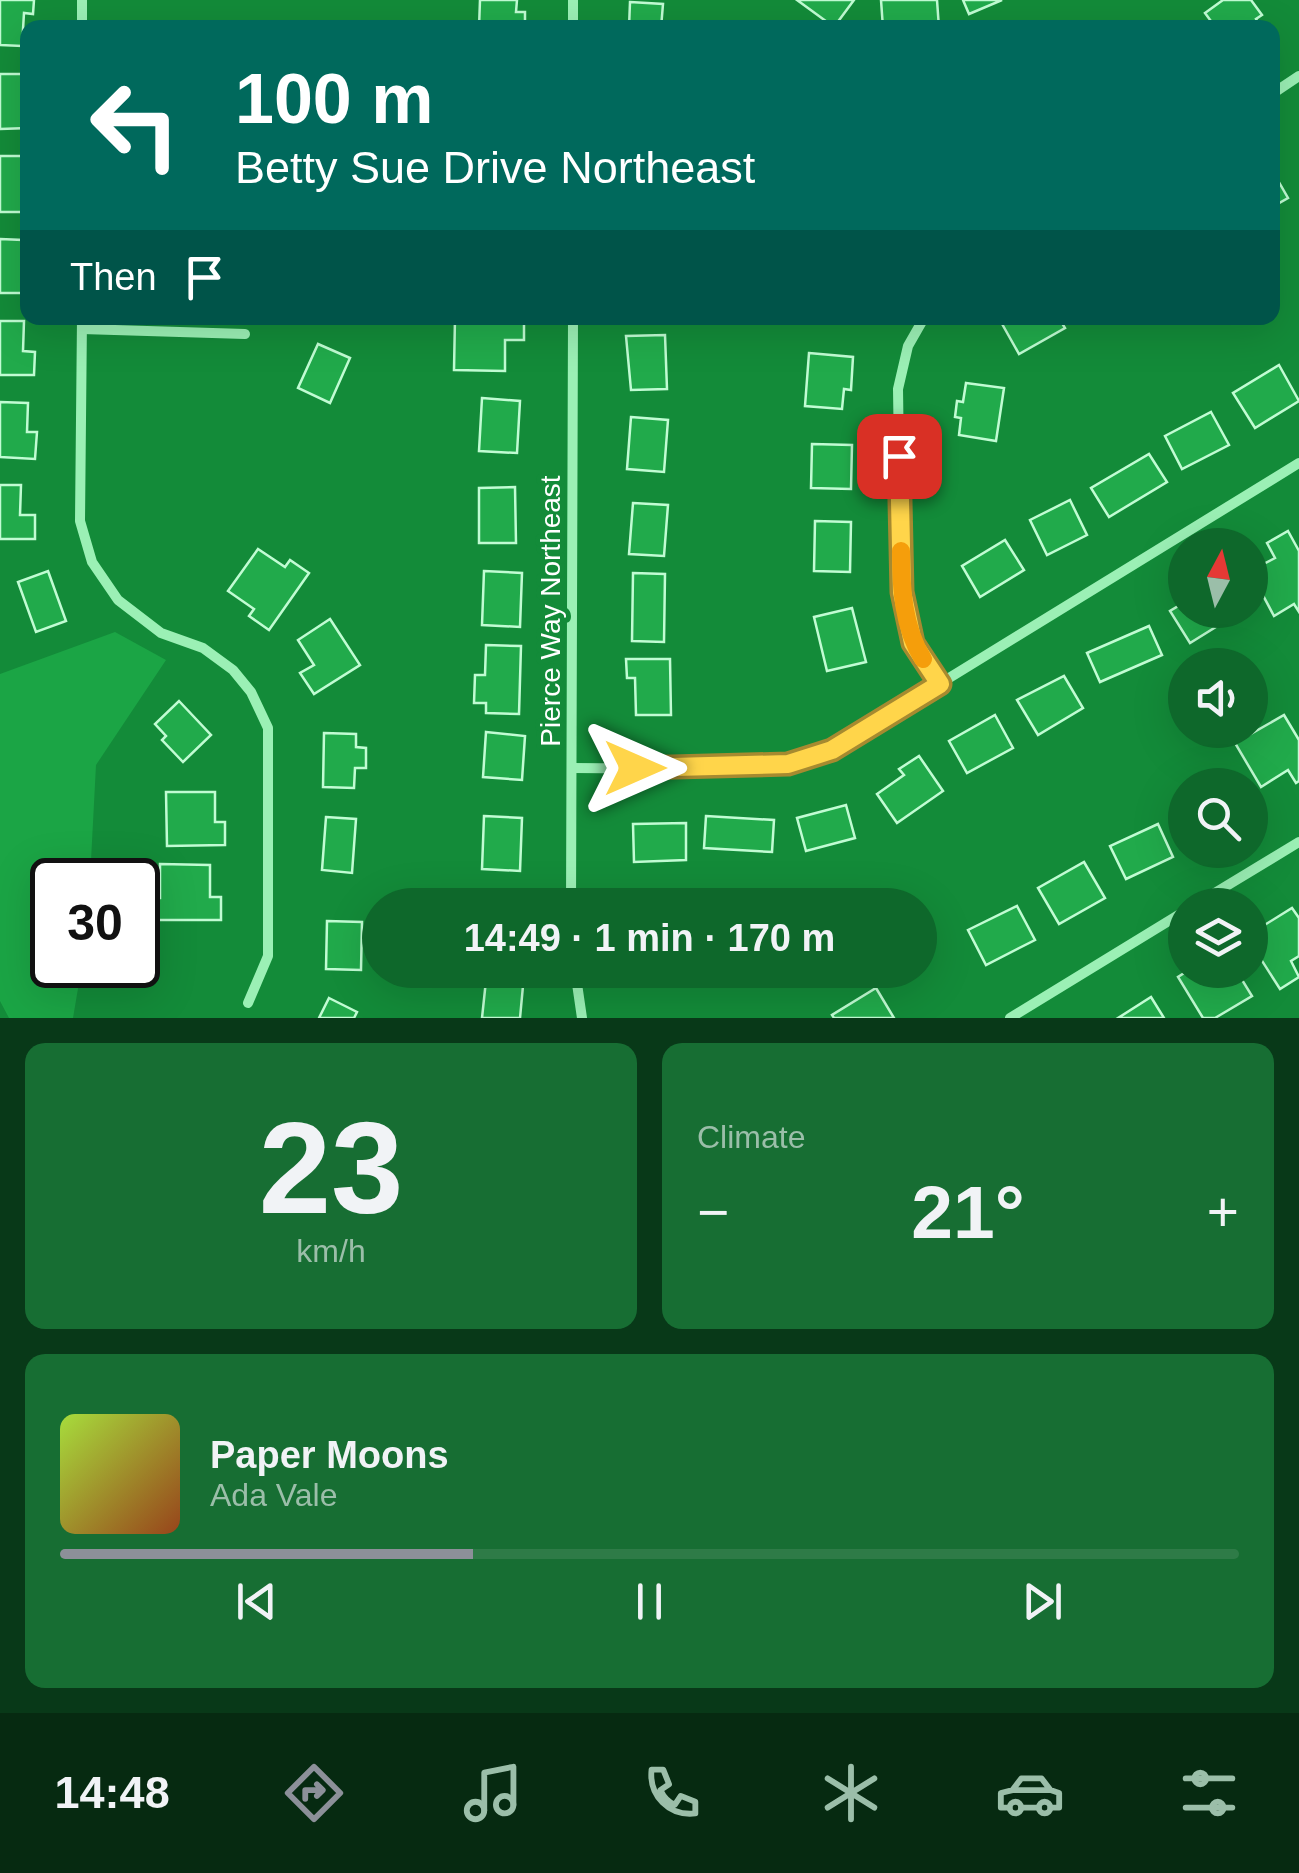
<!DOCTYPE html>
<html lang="en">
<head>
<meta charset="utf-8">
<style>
	body { margin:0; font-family:Arial,sans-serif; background:#176e33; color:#f1f3f6; height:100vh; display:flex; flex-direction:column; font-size:38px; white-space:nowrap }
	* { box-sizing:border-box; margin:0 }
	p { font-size:32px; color:#9bbea9 }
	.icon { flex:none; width:55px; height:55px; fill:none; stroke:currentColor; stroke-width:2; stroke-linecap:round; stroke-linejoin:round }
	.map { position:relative; height:1018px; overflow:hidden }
	.details { display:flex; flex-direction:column; gap:25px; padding:25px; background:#083918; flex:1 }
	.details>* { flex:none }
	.top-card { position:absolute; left:20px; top:20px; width:1260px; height:305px; border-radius:20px; box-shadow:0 10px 40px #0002; background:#00695c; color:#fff; overflow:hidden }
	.needle { width:65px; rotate:7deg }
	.controls { position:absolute; left:1168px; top:528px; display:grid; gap:20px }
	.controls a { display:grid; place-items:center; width:100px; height:100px; border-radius:50%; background:#0e682b; box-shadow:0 10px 40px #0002; font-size:50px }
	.speed { position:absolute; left:30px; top:858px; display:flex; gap:20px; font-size:50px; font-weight:700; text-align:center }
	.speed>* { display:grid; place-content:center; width:130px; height:130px; border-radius:50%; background:#0e682b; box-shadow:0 10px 40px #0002; line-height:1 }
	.speed .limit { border:5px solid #111; border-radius:15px; background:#fff; color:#111 }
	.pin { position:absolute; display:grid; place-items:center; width:85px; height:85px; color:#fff; margin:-42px; border-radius:20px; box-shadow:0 5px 15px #0006 }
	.me { position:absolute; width:110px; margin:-55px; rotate:90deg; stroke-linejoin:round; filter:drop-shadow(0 0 8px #0008) }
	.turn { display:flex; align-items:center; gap:35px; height:210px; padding:0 50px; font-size:45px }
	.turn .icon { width:130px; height:130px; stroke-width:2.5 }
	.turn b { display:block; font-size:70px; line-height:85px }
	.then { display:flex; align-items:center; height:95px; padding:0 50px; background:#0003; gap:20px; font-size:38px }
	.big { font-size:75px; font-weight:600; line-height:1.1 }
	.details .widget { flex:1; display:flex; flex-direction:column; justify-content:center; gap:15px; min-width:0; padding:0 35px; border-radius:20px; background:#176e33 }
	.details .dial { align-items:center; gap:0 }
	.dial b { font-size:130px; line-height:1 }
	.song { display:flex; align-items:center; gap:30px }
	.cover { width:120px; height:120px; border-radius:15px; background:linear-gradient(135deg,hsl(80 70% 55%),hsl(20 70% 35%)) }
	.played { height:10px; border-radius:5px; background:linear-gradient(90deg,#8c9099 35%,#2e7b47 35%) }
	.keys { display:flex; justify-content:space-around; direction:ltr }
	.heat { display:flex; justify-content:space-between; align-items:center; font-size:55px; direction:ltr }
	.details .tiles { flex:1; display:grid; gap:25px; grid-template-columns:1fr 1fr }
	.widget:last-child { grid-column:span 2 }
	.trip { position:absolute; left:362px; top:888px; width:575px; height:100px; border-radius:50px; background:#0e682b; box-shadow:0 10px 40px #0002; font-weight:600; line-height:100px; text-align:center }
	.dock { display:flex; height:160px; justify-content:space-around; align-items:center; background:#062a11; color:#9bbea9 }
	.dock .icon { width:70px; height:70px }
	.dock .active { color:#8c9099 }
	.dock b { font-size:45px; color:#f1f3f6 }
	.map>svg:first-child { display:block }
	.green { fill:#1ba545 }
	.building { fill:#21aa4b; stroke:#c1fcd3; stroke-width:2.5 }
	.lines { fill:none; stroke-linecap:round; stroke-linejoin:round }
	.street { stroke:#9bf0b5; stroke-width:10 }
	.route-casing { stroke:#a68a30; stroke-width:25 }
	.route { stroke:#ffd54a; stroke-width:18 }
	.slow { stroke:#f59e0b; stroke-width:18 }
	.labels { text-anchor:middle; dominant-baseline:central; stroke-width:10; stroke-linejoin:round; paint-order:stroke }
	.street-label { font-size:28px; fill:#fff; stroke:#138b39 }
</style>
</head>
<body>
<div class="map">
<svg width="1299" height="1018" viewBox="0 0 1299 1018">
	<rect width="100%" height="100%" fill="#138b39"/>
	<polygon class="green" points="115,632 166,660 96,765 90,880 52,880 52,965 82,965 73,1018 9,1018 0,1001 0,674"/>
	<g class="building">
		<polygon points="0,0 34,0 33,14 24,13 22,46 0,45"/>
		<polygon points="480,0 517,0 516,12 525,12 525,28 479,28"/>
		<polygon points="797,0 854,0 834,27"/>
		<polygon points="881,0 937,0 939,28 883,28"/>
		<polygon points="963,0 1002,0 969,14"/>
		<polygon points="1223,0 1251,0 1262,15 1256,19 1261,28 1216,28 1205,13"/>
		<polygon points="630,2 663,4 661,28 629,28"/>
		<polygon points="0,74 24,74 28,128 0,129"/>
		<polygon points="0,156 28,156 25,212 0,212"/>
		<polygon points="1272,170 1288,198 1272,207"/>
		<polygon points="0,239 23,240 22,269 28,269 28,293 0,293"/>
		<polygon points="455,318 524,318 524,340 505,340 505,371 454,370"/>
		<polygon points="1008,318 1059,318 1065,328 1019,354 1001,322"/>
		<polygon points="0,321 24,321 23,351 35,352 34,375 0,375"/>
		<polygon points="665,335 667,389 631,390 626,336"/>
		<polygon points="318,344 350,358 330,403 298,388"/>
		<polygon points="809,353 853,357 851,390 844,389 842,409 805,406"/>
		<polygon points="1279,365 1299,401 1255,428 1233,393"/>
		<polygon points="966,383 1004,388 996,441 959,435 961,418 955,417 957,401 963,402"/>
		<polygon points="482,398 520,401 517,453 479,451"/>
		<polygon points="0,402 28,403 27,432 37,432 35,459 0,457"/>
		<polygon points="1211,412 1229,445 1182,469 1165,436"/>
		<polygon points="631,417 668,420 664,472 627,469"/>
		<polygon points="812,444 852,445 851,489 811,488"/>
		<polygon points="1149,454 1167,482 1109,517 1091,488"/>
		<polygon points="0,485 21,485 20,515 35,515 35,539 0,539"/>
		<polygon points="515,487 516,543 479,543 479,488"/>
		<polygon points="1070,500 1087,535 1047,555 1030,520"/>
		<polygon points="633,503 668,505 664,556 629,554"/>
		<polygon points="815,521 851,522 850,572 814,571"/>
		<polygon points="1288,531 1299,551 1299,612 1294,604 1274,616 1250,571 1275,558 1267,543"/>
		<polygon points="1005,540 1024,570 980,597 962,566"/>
		<polygon points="258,549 285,567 290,560 309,573 269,630 249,616 254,609 228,591"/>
		<polygon points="48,571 66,621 36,632 18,582"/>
		<polygon points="484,571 522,573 520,627 482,625"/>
		<polygon points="633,573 665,574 664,642 632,641"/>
		<polygon points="1185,602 1185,610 1232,610 1235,615 1190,643 1170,611"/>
		<polygon points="852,608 866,662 827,671 814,617"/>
		<polygon points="330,619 360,665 314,694 300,673 314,665 298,640"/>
		<polygon points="1149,626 1162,655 1100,682 1087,653"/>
		<polygon points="486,645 521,646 519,714 486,713 486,703 474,703 475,675 485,675"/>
		<polygon points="626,659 670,659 671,715 636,715 635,678 627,678"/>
		<polygon points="1064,676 1083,708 1038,735 1017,700"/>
		<polygon points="179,701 211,735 183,762 162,740 166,736 155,724"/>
		<polygon points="995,715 1013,748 967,773 949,741"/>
		<polygon points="1284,715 1299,740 1299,781 1296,783 1288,770 1261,787 1235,743"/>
		<polygon points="486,732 525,736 522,780 483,777"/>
		<polygon points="324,733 356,734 356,747 366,748 366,768 355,768 354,788 323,787"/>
		<polygon points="919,756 943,791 897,823 877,794 904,775 899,769"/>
		<polygon points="166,792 215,792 215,822 225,822 225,845 167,846"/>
		<polygon points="846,805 855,838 806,851 797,818"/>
		<polygon points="484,816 522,818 520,871 482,869"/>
		<polygon points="706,816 774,820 772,852 704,848"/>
		<polygon points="326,817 356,819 352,873 322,870"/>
		<polygon points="686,823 686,860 634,862 633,824"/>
		<polygon points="1158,824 1173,857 1126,879 1110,846"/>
		<polygon points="1084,862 1105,898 1059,924 1038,888"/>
		<polygon points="160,864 210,865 210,897 221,897 221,920 148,920 148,898 160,898"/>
		<polygon points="472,896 526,900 525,905 471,905"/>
		<polygon points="1017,906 1035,940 986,965 968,930"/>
		<polygon points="1292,908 1299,918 1299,956 1291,961 1299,977 1280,989 1250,942 1250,934"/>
		<polygon points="327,921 362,922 361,970 326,969"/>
		<rect x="632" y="970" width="36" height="9"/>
		<polygon points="1189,970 1197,970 1201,976 1210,970 1236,970 1252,996 1215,1018 1203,1018 1178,977"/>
		<polygon points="487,971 524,975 520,1018 482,1018"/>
		<polygon points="876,988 894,1018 834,1018 832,1015"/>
		<polygon points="1151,997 1164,1018 1118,1018"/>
		<polygon points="329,998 357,1012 354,1018 319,1018"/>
	</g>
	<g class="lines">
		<g class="street">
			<polyline points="573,0 573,28"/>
			<polyline points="82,28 82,0"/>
			<polyline points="1272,94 1299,76"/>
			<polyline points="82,318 80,521 92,562 118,600 161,633 203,648 233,670 251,692 268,728 268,956 248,1003"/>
			<polyline points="924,318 908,346 898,389 901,592 913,643 940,685"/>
			<polyline points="82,329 245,334"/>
			<polyline points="572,768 699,769 788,764 832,750 1299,463"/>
			<polyline points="571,905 573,318"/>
			<polyline points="1195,905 1299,842"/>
			<polyline points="575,970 582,1018"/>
			<polyline points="1010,1018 1185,911"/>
		</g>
	</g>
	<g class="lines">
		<g class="route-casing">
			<polyline id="route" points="635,768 788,764 832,750 940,684 913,643 902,592 899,456"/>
		</g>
		<use href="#route" class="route"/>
		<path class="slow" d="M901,551C901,588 903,627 923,659"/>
	</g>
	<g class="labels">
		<g class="street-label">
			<text transform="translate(550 611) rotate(-90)">Pierce Way Northeast</text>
		</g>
	</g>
</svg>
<div class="controls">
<a><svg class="needle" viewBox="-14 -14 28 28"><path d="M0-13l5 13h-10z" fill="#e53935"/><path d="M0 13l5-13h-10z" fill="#9bbea9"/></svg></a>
<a><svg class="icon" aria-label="sound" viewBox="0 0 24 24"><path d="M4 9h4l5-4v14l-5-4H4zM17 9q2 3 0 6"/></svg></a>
<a><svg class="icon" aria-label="search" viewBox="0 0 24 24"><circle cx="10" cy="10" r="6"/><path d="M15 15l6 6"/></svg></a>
<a><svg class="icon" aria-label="layers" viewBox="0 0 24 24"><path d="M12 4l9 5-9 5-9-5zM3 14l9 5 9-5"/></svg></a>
</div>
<div class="speed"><div class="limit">30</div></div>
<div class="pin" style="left:899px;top:456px;background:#d93025"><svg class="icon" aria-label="arrive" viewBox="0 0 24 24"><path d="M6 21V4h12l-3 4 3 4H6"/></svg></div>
<svg class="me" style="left:635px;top:768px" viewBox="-20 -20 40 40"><path d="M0-17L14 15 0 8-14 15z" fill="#ffd54a" stroke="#fff" stroke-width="4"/></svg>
<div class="trip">14:49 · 1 min · 170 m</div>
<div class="top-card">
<div class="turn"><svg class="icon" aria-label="left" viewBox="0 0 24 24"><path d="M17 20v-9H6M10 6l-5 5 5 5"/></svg><div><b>100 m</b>Betty Sue Drive Northeast</div></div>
<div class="then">Then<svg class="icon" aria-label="arrive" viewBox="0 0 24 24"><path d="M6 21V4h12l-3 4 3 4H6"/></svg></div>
</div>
</div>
<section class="details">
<div class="tiles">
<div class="widget dial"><b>23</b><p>km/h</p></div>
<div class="widget"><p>Climate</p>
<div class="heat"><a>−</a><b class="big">21°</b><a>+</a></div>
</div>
<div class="widget">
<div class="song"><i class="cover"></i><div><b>Paper Moons</b><p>Ada Vale</p></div></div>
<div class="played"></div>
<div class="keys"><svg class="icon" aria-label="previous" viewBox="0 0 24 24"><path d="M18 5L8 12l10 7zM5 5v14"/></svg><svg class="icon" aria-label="pause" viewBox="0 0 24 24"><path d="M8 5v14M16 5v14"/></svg><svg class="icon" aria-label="next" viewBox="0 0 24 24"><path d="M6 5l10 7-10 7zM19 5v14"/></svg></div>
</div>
</div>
</section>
<nav class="dock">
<b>14:48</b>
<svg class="icon active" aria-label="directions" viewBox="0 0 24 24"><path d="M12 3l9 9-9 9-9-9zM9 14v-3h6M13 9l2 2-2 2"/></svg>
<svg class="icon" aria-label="music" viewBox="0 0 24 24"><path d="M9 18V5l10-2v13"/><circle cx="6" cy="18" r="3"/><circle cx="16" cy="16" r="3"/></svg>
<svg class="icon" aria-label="phone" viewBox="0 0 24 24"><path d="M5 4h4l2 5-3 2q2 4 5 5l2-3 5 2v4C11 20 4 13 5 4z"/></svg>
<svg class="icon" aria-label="climate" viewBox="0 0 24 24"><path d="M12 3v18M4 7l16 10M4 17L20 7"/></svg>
<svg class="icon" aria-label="car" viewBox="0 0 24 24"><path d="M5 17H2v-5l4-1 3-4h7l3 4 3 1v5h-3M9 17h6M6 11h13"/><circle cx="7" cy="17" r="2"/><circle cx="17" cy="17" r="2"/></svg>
<svg class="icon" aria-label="filters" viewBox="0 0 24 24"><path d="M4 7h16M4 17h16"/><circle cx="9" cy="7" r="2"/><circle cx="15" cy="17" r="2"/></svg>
</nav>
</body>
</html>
